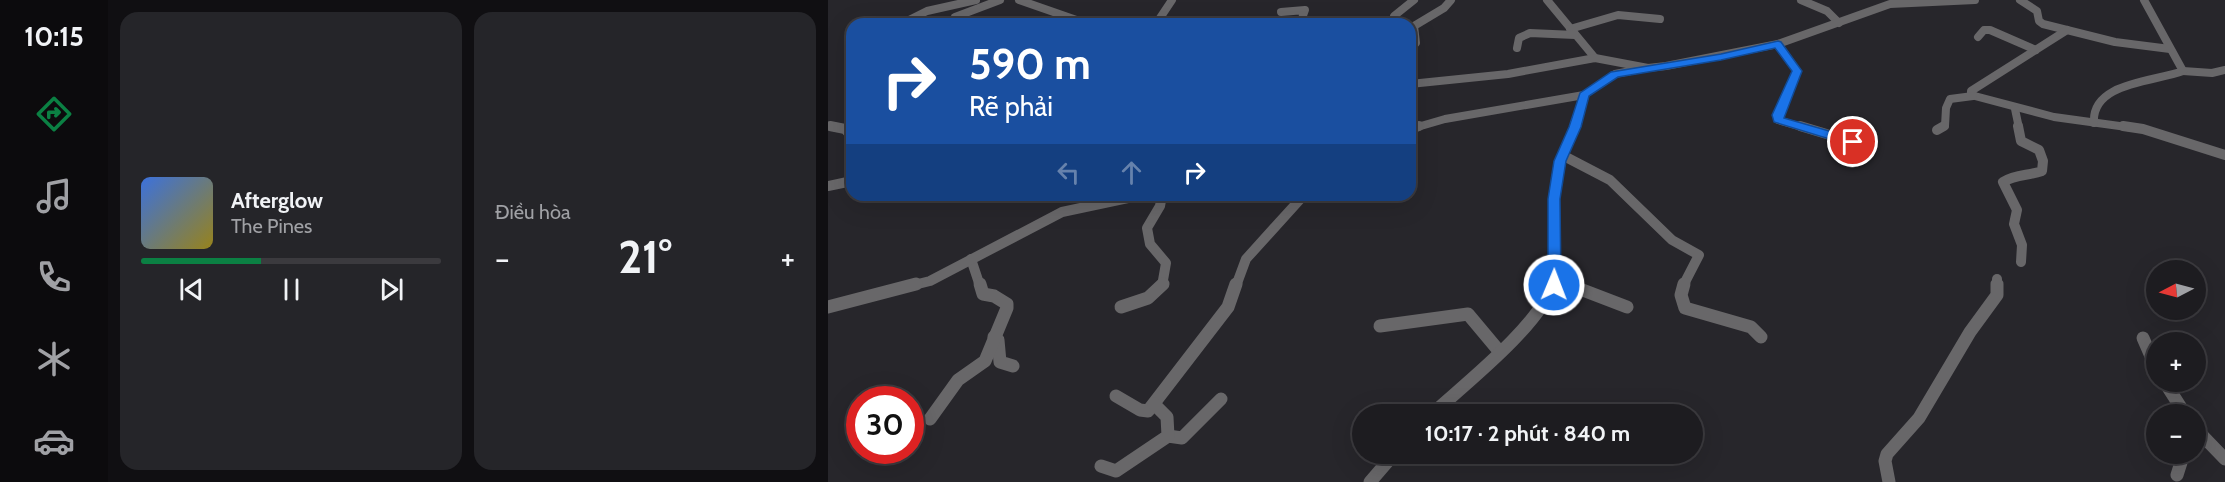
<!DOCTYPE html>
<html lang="vi">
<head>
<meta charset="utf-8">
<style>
	body { margin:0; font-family:Cabin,sans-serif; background:#252529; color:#f1f3f6; height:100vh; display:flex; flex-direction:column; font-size:22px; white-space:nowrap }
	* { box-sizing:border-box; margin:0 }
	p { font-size:20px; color:#a0a1a5 }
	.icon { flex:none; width:33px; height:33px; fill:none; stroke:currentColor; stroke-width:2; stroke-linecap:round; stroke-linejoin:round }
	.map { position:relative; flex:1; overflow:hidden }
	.sheet { display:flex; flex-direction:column; gap:12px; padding:12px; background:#100f12; width:720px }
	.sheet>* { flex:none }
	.hud { position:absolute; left:18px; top:18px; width:570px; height:183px; border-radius:18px; box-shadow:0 6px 24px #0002,0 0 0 2px #3b3a3e; background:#1a4fa0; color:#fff; overflow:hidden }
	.needle { width:39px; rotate:264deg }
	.buttons { position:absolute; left:1318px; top:260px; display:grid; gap:12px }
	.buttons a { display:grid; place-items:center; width:60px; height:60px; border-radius:50%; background:#1d1c20; box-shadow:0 6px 24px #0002,0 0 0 2px #3b3a3e; font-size:30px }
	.speed { position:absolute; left:18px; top:386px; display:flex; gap:12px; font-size:30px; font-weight:700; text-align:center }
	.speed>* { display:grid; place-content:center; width:78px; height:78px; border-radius:50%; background:#1d1c20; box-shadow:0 6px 24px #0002,0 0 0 2px #3b3a3e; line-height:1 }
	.speed .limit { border:9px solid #d22; background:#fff; color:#111 }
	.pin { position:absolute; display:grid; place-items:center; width:51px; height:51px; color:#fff; margin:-26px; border:3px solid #fff; border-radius:50%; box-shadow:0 2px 6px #0007 }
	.me { position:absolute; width:66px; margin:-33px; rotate:1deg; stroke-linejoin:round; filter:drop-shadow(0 0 4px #0008) }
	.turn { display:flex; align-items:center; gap:21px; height:126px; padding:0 24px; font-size:27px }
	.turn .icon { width:78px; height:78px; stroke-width:2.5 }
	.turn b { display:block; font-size:42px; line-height:51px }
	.lanes { display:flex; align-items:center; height:57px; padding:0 24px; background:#0003; justify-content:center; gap:30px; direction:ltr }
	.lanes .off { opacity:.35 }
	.big { font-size:45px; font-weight:800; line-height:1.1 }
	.sheet .widget { flex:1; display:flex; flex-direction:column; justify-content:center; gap:9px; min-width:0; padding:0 21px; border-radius:18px; background:#252529 }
	.song { display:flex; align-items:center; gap:18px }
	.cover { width:72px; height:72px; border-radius:9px; background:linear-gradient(135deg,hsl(220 70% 55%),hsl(50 70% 35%)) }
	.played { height:6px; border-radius:3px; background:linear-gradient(90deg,#0b8043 40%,#3b3a3e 40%) }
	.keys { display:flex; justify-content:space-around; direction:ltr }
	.heat { display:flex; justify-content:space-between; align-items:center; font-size:33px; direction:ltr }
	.sheet .tiles { flex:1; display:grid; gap:12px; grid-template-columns:repeat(2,1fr) }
	.trip { position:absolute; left:524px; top:404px; width:351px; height:60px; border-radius:30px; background:#1d1c20; box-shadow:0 6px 24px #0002,0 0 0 2px #3b3a3e; font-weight:800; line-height:60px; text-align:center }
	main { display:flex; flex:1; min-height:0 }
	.menu { display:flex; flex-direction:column; width:108px; justify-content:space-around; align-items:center; background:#0c0b0d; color:#a0a1a5 }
	.menu .icon { width:42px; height:42px }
	.menu .active { color:#0b8043 }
	.menu b { font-size:27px; color:#f1f3f6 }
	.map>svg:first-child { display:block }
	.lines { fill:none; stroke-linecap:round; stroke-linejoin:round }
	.minor-far2 { stroke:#686769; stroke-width:8 }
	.minor-far1 { stroke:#686769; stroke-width:10 }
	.minor { stroke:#686769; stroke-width:13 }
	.route { fill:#1a73e8; stroke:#114b97; stroke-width:1.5 }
</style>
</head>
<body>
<main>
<nav class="menu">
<b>10:15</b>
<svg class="icon active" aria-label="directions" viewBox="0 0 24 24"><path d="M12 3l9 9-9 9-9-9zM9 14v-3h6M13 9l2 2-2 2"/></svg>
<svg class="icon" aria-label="music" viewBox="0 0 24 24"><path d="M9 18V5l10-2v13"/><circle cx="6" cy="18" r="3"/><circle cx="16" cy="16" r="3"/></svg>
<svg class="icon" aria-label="phone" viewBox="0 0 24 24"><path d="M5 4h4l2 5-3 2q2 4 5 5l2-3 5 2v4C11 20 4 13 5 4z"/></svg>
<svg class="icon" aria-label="climate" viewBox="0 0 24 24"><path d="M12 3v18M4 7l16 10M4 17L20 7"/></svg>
<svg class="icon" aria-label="car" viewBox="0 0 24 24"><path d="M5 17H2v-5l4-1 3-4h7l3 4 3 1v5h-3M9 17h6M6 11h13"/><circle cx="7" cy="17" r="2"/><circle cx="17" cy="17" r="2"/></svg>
</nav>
<section class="sheet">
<div class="tiles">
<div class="widget">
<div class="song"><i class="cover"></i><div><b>Afterglow</b><p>The Pines</p></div></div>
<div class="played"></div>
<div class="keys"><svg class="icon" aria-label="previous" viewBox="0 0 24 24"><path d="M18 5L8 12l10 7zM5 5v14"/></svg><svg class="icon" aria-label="pause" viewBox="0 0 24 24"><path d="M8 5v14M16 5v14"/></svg><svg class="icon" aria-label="next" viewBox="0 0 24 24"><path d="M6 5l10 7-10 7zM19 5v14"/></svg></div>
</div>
<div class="widget"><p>Điều hòa</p>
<div class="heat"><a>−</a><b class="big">21°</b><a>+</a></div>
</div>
</div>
</section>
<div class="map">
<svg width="1397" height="482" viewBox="0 0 1397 482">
	<rect width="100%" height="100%" fill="#27262b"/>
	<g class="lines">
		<g class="minor-far2">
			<polyline points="191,0 260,24"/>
			<polyline points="719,0 767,58"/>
			<polyline points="973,0 999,11 1011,23"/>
			<polyline points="1192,0 1209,11 1211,21 1215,24 1287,42 1342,49"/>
			<polyline points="453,12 477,10 472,24"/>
			<polyline points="127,17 172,0"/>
			<polyline points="73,24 99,11 148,0"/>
			<polyline points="328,24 344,0"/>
			<polyline points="501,24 528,24"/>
			<polyline points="565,24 566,16 586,0"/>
			<polyline points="742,29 790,15 832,19"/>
			<polyline points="1239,30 1143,91 1143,95 1226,117 1306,128"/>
			<polyline points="1150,37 1156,30 1162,30 1208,50"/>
			<polyline points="950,44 969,71 950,120 977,128"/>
			<polyline points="689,48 691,38 702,33 747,35"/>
			<polyline points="582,49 588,43 586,26 616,8 623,0"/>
			<polyline points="1355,71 1384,73 1397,70"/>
			<polyline points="582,84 680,74 767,58 820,68 838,66 950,44 1062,4 1147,0"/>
			<polyline points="1187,109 1191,128"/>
			<path d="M1266,123C1263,82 1326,82 1355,71L1316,0"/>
			<polyline points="0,126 10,128"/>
			<polyline points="586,128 617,119 756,95"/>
			<polyline points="747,128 756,95 787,74 813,69"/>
			<polyline points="1113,128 1117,126 1118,108 1122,99 1145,96"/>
		</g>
		<g class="minor-far1">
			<polyline points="2,126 17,129 24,137"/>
			<polyline points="972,126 1025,142 1024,163"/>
			<path d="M1190,126L1193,141L1211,150L1215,161L1214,171C1200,176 1188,174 1175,182L1189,210L1186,224L1194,245L1193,262"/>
			<polyline points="1295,126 1315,129 1397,155"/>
			<polyline points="582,129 591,126"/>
			<polyline points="1109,130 1116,126"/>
			<polyline points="734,155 782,180 844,240 871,255 855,286"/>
			<polyline points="0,186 24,181"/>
			<polyline points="143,259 152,286"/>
			<polyline points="1169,279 1169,286"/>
			<polyline points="727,280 743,286"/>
			<polyline points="82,286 102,281 234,212 314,195"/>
			<polyline points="334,286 338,263 322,244 319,228 332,206 334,195"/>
			<polyline points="408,286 418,259 476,195"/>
			<polyline points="725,286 727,278 727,189 732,161 747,126"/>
		</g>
		<g class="minor">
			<polyline points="739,284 799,307"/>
			<polyline points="856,284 853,295 857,308 923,327 933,337"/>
			<polyline points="0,307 88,284"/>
			<polyline points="293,307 320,298 335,284"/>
			<polyline points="552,326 640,314 671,351"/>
			<polyline points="166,337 170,340 172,362 185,366"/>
			<polyline points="1315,338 1329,370"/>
			<polyline points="1336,381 1357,414"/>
			<polyline points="288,396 312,410 320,411 400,307 408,284"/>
			<path d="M604,414C637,384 712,325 725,284"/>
			<polyline points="102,419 130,380 157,361 179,308 179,304 166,296 155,294 152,284"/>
			<polyline points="1368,429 1397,459"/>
			<polyline points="340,436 354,438 393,399"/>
			<polyline points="273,466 288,471 340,436 339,417 326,404"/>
			<polyline points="1349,475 1356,453"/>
			<polyline points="542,482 567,453"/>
			<polyline points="1061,482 1057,461 1059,454 1091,418 1142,332 1169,295 1169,284"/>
		</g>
	</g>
	<polygon class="route" points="950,41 953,42 974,71 956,118 1029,139 1029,145 1021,145 946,122 944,115 964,71 947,48 893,60 790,77 761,96 753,127 738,161 732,199 733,285 726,290 720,288 720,199 726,161 741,127 752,93 783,72 893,54"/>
</svg>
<div class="buttons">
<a><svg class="needle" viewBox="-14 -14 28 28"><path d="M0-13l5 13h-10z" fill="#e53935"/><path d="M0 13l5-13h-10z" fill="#a0a1a5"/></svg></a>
<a>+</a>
<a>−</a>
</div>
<div class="speed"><div class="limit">30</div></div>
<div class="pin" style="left:1025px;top:142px;background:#d93025"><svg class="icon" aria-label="arrive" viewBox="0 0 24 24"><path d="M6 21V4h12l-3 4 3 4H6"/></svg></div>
<svg class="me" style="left:726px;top:285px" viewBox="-20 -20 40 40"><circle r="17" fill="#1a73e8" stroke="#fff" stroke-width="3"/><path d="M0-11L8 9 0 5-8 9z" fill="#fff"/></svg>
<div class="trip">10:17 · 2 phút · 840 m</div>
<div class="hud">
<div class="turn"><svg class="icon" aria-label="right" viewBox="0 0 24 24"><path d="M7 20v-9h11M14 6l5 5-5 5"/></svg><div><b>590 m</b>Rẽ phải</div></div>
<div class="lanes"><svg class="icon off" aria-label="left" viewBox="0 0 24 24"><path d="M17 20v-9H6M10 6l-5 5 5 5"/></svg><svg class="icon off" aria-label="ahead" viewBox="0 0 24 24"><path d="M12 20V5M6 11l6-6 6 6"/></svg><svg class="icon" aria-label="right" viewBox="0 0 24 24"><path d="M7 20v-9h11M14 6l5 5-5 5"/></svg></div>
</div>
</div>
</main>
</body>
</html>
